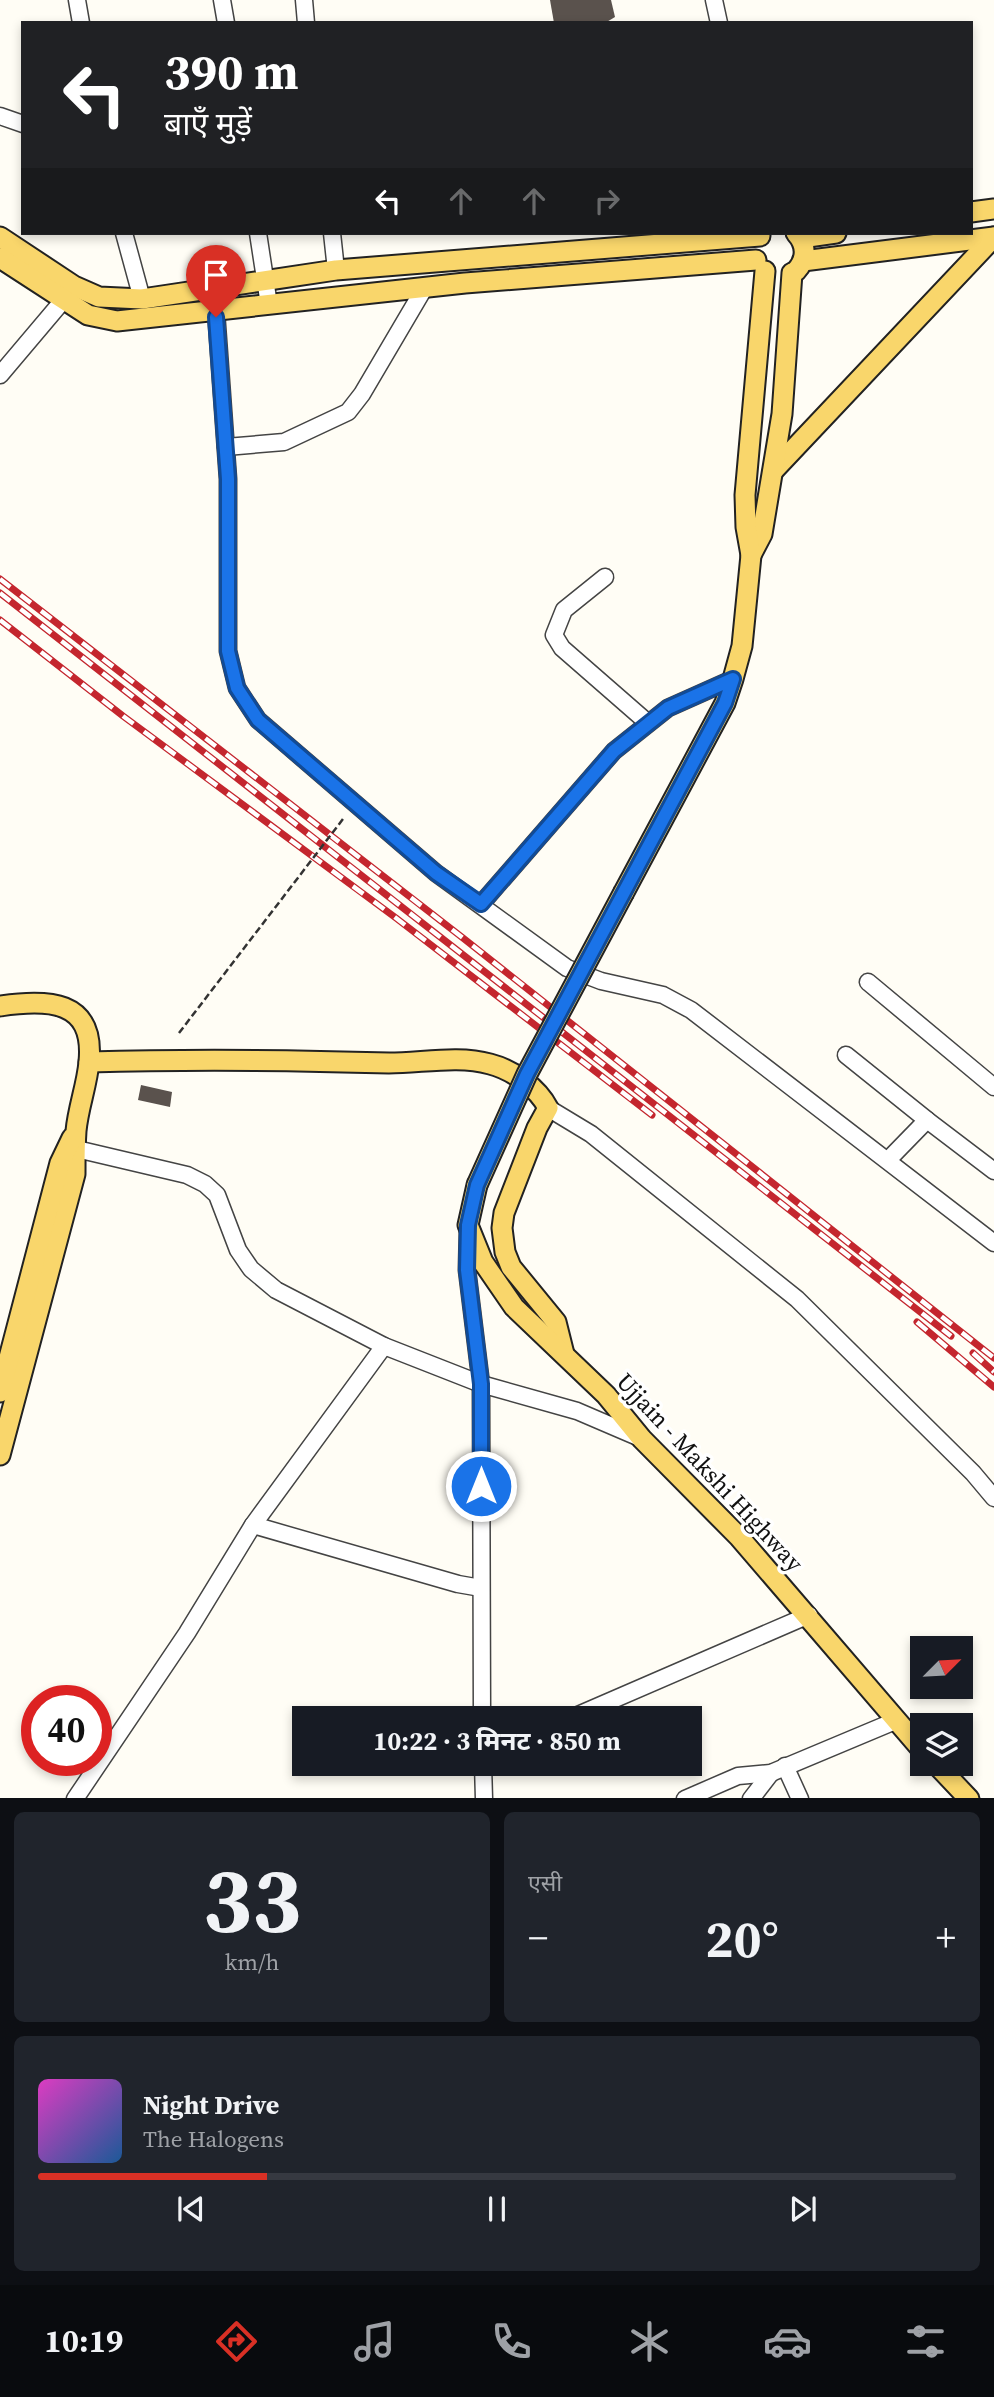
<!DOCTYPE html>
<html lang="hi">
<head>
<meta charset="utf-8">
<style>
	body { margin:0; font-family:"Source Serif 4","Noto Sans Devanagari",serif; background:#20242c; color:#f1f3f6; height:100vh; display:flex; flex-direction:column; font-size:26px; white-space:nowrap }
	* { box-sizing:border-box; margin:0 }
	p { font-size:23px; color:#9ea1a6 }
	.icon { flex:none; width:38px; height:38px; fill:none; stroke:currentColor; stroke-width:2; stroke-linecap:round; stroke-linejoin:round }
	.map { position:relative; height:1798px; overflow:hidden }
	.sheet { display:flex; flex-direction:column; gap:14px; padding:14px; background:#0d0f14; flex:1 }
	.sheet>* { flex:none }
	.guide { position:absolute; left:21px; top:21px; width:952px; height:214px; border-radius:0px; box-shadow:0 4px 10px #0003; background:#202124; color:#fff; overflow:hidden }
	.needle { width:46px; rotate:66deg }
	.tools { position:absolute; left:910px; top:1636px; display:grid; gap:14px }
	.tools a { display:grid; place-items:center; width:63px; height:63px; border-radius:0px; background:#171b24; box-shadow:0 4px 10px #0003; font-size:35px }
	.speed { position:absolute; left:21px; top:1685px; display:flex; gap:14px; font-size:35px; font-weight:700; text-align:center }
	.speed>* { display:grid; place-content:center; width:91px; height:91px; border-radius:50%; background:#171b24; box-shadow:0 4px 10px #0003; line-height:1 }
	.speed .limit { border:10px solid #d22; background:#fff; color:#111 }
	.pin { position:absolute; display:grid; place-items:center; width:60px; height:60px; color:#fff; margin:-72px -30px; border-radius:50% 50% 50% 0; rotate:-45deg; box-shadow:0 0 7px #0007 }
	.pin .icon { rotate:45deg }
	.me { position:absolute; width:77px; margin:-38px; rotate:0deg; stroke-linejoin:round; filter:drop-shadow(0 0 5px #0008) }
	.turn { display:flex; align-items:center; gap:24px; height:147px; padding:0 28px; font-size:32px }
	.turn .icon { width:91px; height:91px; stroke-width:2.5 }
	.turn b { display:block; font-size:49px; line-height:60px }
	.lanes { display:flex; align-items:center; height:66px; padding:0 28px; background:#0003; justify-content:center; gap:35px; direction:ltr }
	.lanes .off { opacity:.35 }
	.big { font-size:52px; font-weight:700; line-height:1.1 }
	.sheet .widget { flex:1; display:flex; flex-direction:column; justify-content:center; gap:10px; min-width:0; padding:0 24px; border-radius:10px; background:#20242c }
	.sheet .dial { align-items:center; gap:0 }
	.dial b { font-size:91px; line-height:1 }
	.song { display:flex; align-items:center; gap:21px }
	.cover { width:84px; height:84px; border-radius:10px; background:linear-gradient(135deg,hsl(310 70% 55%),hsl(210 70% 35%)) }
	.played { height:7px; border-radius:4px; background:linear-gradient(90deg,#d93025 25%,#363941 25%) }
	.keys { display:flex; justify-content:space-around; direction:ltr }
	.heat { display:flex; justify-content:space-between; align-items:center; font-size:38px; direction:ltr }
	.sheet .tiles { flex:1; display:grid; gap:14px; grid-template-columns:1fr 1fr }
	.widget:last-child { grid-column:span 2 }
	.trip { position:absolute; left:292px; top:1706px; width:410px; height:70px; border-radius:0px; background:#171b24; box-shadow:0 4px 10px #0003; font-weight:700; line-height:70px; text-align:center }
	.tab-bar { display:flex; height:112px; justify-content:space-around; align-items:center; background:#090b0e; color:#9ea1a6 }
	.tab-bar .icon { width:49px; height:49px }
	.tab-bar .current { color:#d93025 }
	.tab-bar b { font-size:32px; color:#f1f3f6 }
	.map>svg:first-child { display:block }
	.building { fill:#5a524d }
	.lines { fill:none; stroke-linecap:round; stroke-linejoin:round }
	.minor-casing { stroke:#444; stroke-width:19 }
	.major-casing { stroke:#222; stroke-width:23 }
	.minor { stroke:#fff; stroke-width:16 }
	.major { stroke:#f9d66b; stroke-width:19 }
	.rail-casing { stroke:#c4262e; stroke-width:7 }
	.rail { stroke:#fff; stroke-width:4.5; stroke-dasharray:13; stroke-linecap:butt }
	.major-bridge-casing { stroke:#222; stroke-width:23; stroke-linecap:butt }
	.path-bridge { stroke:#333; stroke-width:2.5; stroke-dasharray:7 3.5; stroke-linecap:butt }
	.major-bridge { stroke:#f9d66b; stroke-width:19 }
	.route-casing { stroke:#114b97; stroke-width:18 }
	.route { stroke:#1a73e8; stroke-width:12 }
	.labels { text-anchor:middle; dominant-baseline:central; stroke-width:7; stroke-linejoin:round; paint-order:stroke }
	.street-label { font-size:24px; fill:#111; stroke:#fff }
</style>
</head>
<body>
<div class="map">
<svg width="994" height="1799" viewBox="0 0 994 1799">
	<rect width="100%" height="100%" fill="#fffdf5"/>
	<g class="building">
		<polygon points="550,0 611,0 615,17 605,23 554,23"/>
		<polygon points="141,1085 172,1092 170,1107 138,1100"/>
	</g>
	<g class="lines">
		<g class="minor-casing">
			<g id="minor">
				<polyline points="77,0 81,23"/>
				<polyline points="222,0 226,23"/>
				<polyline points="304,0 306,23"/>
				<polyline points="714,0 719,23"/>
				<polyline points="0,116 23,124"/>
				<polyline points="124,233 142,299"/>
				<polyline points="258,233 269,305"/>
				<polyline points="332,233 336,270"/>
				<polyline points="216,311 228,479 228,651 237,688 258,720 436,873 567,968 601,981 663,995 691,1010 994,1243"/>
				<polyline points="0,375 71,291"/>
				<polyline points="226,447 284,442 348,412 362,394 425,287"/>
				<polyline points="605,577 564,610 554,635 562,648 648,723"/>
				<polyline points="481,904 614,751 668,708 733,679"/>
				<polyline points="868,982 994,1087"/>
				<polyline points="846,1055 927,1120"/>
				<polyline points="548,1108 591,1134 797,1299 973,1473 994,1498"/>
				<polyline points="68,1147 187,1175 205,1184 217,1195 238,1250 251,1269 276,1290 384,1346 481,1384 577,1411 640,1438"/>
				<polyline points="888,1160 927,1120 994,1171"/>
				<polyline points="468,1228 467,1270 481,1384 482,1718"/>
				<polyline points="253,1525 458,1584 481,1588"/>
				<polyline points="571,1718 809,1615"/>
				<polyline points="483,1764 484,1799"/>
				<polyline points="785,1766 800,1799"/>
				<polyline points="75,1799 187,1633 253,1525 384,1346"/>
				<polyline points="685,1799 738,1776 771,1773 895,1721"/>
				<polyline points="751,1799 771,1773"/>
			</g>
		</g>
		<g class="major-casing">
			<g id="major">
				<polyline points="971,212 994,209"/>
				<polyline points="0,237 74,286 99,297 142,299 336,270 760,236"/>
				<polyline points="801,238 836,233"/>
				<polyline points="0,258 88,315 117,321 465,283 756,260"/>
				<polyline points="803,261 994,237"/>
				<path d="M796,271C807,259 807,245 796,233"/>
				<polyline points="773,471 994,237"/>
				<polyline points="751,555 762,534 782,414 792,273"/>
				<polyline points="624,892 725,703 733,679 742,646 751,555 746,527 745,495 765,271"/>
				<path d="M0,1006C47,999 95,999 89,1062C87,1085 78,1108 76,1131C75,1145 75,1160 75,1174L0,1455"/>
				<path d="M89,1062C190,1059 289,1060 389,1063C422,1063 458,1055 490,1064C513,1070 538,1088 548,1108L537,1128L504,1213L502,1228L505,1252L511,1267L556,1322L564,1354"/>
				<polyline points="477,1185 468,1225 483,1262 514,1307 606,1395 642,1439 739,1537 922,1750"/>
				<polyline points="0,1392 60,1163 72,1138"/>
				<polyline points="936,1764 969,1799"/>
			</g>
		</g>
		<use href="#minor" class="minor"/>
		<use href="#major" class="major"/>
		<g class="rail-casing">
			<g id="rail">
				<polyline points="0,579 463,938 994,1358"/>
				<polyline points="0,593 951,1336"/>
				<polyline points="0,620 123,716 396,918 652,1115"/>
				<polyline points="917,1322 994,1387"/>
				<polyline points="973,1353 994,1372"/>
			</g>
		</g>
		<use href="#rail" class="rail"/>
		<g class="major-bridge-casing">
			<polyline id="major-bridge" points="477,1185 527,1074 624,892"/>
		</g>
		<polyline class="path-bridge" points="179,1033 343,819"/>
		<use href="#major-bridge" class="major-bridge"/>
	</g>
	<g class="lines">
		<g class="route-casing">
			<polyline id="route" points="216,317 228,479 228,651 237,688 258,720 436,873 481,904 614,751 668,708 733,679 725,703 527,1074 477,1185 468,1225 467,1270 481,1384 481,1486"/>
		</g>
		<use href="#route" class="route"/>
	</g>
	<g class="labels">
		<g class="street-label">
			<text transform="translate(710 1472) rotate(47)">Ujjain - Makshi Highway</text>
		</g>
	</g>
</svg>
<div class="tools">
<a><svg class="needle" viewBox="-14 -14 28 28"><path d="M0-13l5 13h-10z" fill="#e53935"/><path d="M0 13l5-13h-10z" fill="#9ea1a6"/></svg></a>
<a><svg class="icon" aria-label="layers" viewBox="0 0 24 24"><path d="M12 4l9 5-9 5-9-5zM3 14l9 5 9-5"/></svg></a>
</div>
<div class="speed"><div class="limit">40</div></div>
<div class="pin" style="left:216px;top:317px;background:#d93025"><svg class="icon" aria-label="arrive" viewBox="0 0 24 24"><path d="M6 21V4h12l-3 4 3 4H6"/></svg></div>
<svg class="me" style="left:481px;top:1486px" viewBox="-20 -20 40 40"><circle r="17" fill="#1a73e8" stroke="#fff" stroke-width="3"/><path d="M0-11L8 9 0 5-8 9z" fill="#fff"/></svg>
<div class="trip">10:22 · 3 मिनट · 850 m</div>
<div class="guide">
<div class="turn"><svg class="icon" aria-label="left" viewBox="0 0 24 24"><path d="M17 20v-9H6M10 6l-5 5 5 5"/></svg><div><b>390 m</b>बाएँ मुड़ें</div></div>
<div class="lanes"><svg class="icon" aria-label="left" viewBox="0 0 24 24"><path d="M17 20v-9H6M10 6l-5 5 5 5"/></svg><svg class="icon off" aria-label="ahead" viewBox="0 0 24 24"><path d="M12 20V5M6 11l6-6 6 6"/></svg><svg class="icon off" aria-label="ahead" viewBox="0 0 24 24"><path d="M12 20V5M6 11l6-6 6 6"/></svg><svg class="icon off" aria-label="right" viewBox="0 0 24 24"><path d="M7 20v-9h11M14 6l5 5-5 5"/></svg></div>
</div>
</div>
<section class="sheet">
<div class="tiles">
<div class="widget dial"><b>33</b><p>km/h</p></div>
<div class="widget"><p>एसी</p>
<div class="heat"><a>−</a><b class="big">20°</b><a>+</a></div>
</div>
<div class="widget">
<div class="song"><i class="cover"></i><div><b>Night Drive</b><p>The Halogens</p></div></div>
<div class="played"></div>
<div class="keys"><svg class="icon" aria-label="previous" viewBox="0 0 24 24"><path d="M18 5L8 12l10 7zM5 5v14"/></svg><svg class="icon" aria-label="pause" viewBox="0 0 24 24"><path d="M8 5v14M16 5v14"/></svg><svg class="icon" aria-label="next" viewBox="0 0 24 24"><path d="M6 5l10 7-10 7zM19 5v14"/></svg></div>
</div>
</div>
</section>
<nav class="tab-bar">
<b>10:19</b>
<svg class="icon current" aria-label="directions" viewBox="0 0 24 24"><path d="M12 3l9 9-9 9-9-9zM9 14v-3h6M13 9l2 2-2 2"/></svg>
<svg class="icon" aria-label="music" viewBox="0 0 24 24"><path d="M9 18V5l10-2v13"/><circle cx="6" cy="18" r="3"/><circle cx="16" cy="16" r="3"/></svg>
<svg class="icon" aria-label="phone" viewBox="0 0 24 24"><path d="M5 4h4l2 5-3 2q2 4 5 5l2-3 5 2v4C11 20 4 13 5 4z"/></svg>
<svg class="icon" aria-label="climate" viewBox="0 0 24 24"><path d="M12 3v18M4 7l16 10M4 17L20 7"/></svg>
<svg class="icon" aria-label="car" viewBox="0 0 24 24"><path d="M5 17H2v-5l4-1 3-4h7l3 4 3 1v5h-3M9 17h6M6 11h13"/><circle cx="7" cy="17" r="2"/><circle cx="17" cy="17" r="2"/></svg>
<svg class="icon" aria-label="filters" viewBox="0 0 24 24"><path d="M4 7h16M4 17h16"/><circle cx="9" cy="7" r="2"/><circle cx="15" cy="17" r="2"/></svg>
</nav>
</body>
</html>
